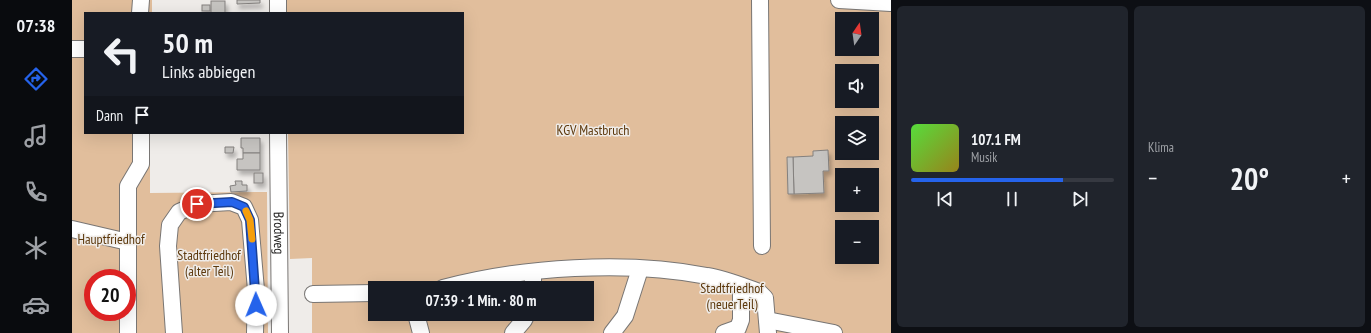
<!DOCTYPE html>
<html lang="de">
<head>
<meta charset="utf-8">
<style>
	body { margin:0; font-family:"PT Sans Narrow",sans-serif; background:#20242c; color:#f1f3f6; height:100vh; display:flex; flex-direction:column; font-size:15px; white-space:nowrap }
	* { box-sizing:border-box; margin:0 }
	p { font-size:13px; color:#9ea1a6 }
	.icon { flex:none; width:22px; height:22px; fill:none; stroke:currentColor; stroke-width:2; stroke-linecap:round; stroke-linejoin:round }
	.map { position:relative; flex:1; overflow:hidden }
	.details { display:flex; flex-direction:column; gap:6px; padding:6px; background:#0d0f14; width:480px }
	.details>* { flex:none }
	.top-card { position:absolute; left:12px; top:12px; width:380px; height:122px; border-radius:0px; box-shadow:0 4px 16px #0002; background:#171b24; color:#f1f3f6; overflow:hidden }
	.needle { width:26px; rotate:13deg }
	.buttons { position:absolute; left:763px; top:12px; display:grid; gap:8px }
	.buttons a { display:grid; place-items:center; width:44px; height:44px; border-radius:0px; background:#171b24; box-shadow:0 4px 16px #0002; font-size:20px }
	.speed { position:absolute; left:12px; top:269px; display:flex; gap:8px; font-size:20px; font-weight:700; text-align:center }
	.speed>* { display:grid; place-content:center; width:52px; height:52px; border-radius:50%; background:#171b24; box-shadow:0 4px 16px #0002; line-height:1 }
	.speed .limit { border:6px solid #d22; background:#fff; color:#111 }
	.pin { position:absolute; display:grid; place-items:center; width:34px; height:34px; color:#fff; margin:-17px; border:2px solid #fff; border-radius:50%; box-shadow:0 1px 4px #0007 }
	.me { position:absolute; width:44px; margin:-22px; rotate:359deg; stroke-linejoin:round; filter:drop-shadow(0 0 3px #0008) }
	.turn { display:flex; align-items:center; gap:14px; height:84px; padding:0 12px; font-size:18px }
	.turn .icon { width:52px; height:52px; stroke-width:2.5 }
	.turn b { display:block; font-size:28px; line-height:34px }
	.then { display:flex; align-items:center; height:38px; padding:0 12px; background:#0003; gap:8px; font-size:15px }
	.big { font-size:30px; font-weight:700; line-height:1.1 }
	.details .card { flex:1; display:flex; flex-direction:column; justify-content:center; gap:6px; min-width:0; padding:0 14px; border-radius:6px; background:#20242c }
	.song { display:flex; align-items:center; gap:12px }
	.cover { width:48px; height:48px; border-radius:6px; background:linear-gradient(135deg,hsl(110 70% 55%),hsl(50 70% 35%)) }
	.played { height:4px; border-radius:2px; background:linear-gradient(90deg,#2563eb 75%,#363941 75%) }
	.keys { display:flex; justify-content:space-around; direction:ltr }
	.heat { display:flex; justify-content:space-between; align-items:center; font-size:22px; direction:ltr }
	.details .tiles { flex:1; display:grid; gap:6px; grid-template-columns:repeat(2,1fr) }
	.trip { position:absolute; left:296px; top:281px; width:226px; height:40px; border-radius:0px; background:#171b24; box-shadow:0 4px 16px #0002; font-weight:700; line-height:40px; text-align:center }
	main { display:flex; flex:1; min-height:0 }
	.tabs { display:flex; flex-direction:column; width:72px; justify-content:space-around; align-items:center; background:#090b0e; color:#9ea1a6 }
	.tabs .icon { width:28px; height:28px }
	.tabs .active { color:#2563eb }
	.tabs b { font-size:18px; color:#f1f3f6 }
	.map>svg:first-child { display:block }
	.green { fill:#e1be9c; fill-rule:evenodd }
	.building { fill:#c6c4c1; stroke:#83807e; filter:url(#shadow) }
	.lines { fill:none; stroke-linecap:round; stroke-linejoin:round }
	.minor-casing { stroke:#797674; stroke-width:18 }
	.minor { stroke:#fff; stroke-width:16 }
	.route-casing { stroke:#184099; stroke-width:10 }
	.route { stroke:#2563eb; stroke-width:7 }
	.slow { stroke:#f59e0b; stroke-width:7 }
	.labels { text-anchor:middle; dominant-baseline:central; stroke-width:3; stroke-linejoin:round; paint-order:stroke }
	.park-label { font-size:14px; fill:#5d390d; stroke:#efece9 }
	.street-label { font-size:14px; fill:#1d1c1b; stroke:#efece9 }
</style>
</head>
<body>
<main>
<nav class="tabs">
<b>07:38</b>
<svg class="icon active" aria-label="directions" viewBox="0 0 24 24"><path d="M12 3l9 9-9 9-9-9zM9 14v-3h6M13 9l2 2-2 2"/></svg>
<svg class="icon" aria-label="music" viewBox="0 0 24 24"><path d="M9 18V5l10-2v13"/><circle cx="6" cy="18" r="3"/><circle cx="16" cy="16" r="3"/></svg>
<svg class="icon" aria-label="phone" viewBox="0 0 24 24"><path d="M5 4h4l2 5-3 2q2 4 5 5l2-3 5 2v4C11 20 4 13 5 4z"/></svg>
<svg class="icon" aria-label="climate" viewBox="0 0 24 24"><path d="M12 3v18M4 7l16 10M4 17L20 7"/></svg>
<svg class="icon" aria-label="car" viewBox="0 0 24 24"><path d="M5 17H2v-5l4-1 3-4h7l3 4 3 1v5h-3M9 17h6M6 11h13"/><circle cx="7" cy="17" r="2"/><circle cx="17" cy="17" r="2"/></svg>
</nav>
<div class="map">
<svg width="819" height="333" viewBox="0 0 819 333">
	<defs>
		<filter id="shadow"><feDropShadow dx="2.5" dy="4.5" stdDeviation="2" flood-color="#0004"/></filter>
	</defs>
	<rect width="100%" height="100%" fill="#efece9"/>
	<g class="green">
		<path d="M0,0H80V13H13V133H78V193L195,192L196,333H0ZM21,278H55V312H21Z"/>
		<path d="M215,0H819V333H240V258L218,259L216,133H391V13H215ZM770,19H800V49H770ZM770,71H800V101H770ZM770,123H800V153H770ZM770,175H800V205H770ZM770,227H800V257H770ZM303,288H515V314H303Z"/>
	</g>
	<g class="building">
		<polygon points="165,0 188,0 188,3 165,4"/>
		<rect x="139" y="1" width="14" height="12"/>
		<rect x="130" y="5" width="8" height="6"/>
		<polygon points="169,138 188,138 188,153 171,153 171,148 169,148"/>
		<polygon points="153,147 162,147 161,153 153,153"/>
		<polygon points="756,150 757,171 751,171 752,193 722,194 721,157 741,156 741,151"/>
		<polygon points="171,153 188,153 188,170 165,170 165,159 171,159"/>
		<polygon points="715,157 721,157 722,194 716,194"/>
		<rect x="182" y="173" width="9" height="10"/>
		<polygon points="163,181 170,181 170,185 175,185 175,191 159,192 158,186 164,185"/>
	</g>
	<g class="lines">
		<g class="minor-casing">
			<g id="minor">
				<polyline points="206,0 206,13"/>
				<polyline points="688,0 690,246"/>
				<polyline points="767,0 819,3"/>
				<polyline points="68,13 69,0"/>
				<polyline points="0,49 13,49"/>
				<path id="s1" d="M206,133L208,333"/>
				<polyline points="0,229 56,242"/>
				<polyline points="461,272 461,288"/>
				<path d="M371,288C450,267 554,260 635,276C653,279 670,286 687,292L693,298L696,333"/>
				<polyline points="241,294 303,293"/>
				<polyline points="344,314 349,333"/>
				<polyline points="695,320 762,333"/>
				<polyline points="56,333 56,186 69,164 69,133"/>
				<polyline points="102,333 96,246 98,225 107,212 125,204 159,202 172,207 178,220 184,290 183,333"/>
				<polyline points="441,333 452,320 455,314"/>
				<polyline points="540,333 553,316 568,269"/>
				<polyline points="652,333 666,328 669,320 669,286"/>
			</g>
		</g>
		<use href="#minor" class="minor"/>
	</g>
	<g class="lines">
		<g class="route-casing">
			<polyline id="route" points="125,204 160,202 172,207 178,220 184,305"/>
		</g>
		<use href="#route" class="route"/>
		<polyline class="slow" points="174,211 178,220 180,239"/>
	</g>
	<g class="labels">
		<g class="park-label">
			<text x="521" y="130">KGV Mastbruch</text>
			<text x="39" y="239">Hauptfriedhof</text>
			<text x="137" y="255">Stadtfriedhof<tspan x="137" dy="16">(alter Teil)</tspan></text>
			<text x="660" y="288">Stadtfriedhof<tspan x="660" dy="16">(neuerTeil)</tspan></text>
		</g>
		<g class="street-label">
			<text stroke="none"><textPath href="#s1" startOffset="100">Brodweg</textPath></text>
		</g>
	</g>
</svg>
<div class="buttons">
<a><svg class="needle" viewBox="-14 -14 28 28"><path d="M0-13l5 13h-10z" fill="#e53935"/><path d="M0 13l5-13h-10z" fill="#9ea1a6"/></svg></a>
<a><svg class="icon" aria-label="sound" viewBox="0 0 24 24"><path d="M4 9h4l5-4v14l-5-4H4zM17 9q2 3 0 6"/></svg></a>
<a><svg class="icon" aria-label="layers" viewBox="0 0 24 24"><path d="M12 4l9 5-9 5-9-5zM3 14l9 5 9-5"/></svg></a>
<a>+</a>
<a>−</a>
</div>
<div class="speed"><div class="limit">20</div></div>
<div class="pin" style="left:125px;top:204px;background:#d93025"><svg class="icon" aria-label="arrive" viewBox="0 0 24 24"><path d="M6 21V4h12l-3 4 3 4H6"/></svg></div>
<svg class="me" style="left:184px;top:305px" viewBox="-20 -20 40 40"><circle r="19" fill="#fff"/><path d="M0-13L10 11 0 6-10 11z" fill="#2563eb"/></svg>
<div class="trip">07:39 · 1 Min. · 80 m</div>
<div class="top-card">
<div class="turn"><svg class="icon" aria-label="left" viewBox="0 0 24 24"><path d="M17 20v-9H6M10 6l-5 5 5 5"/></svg><div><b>50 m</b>Links abbiegen</div></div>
<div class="then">Dann<svg class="icon" aria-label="arrive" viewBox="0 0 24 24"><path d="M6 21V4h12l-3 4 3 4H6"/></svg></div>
</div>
</div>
<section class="details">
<div class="tiles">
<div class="card">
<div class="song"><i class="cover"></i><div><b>107.1 FM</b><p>Musik</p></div></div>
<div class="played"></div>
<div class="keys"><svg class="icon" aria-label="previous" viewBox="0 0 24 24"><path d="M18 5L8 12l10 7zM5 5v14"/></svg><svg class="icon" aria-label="pause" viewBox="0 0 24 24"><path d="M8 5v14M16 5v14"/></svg><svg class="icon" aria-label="next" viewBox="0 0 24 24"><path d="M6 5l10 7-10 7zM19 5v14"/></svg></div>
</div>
<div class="card"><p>Klima</p>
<div class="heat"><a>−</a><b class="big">20°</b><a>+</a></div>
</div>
</div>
</section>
</main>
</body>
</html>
